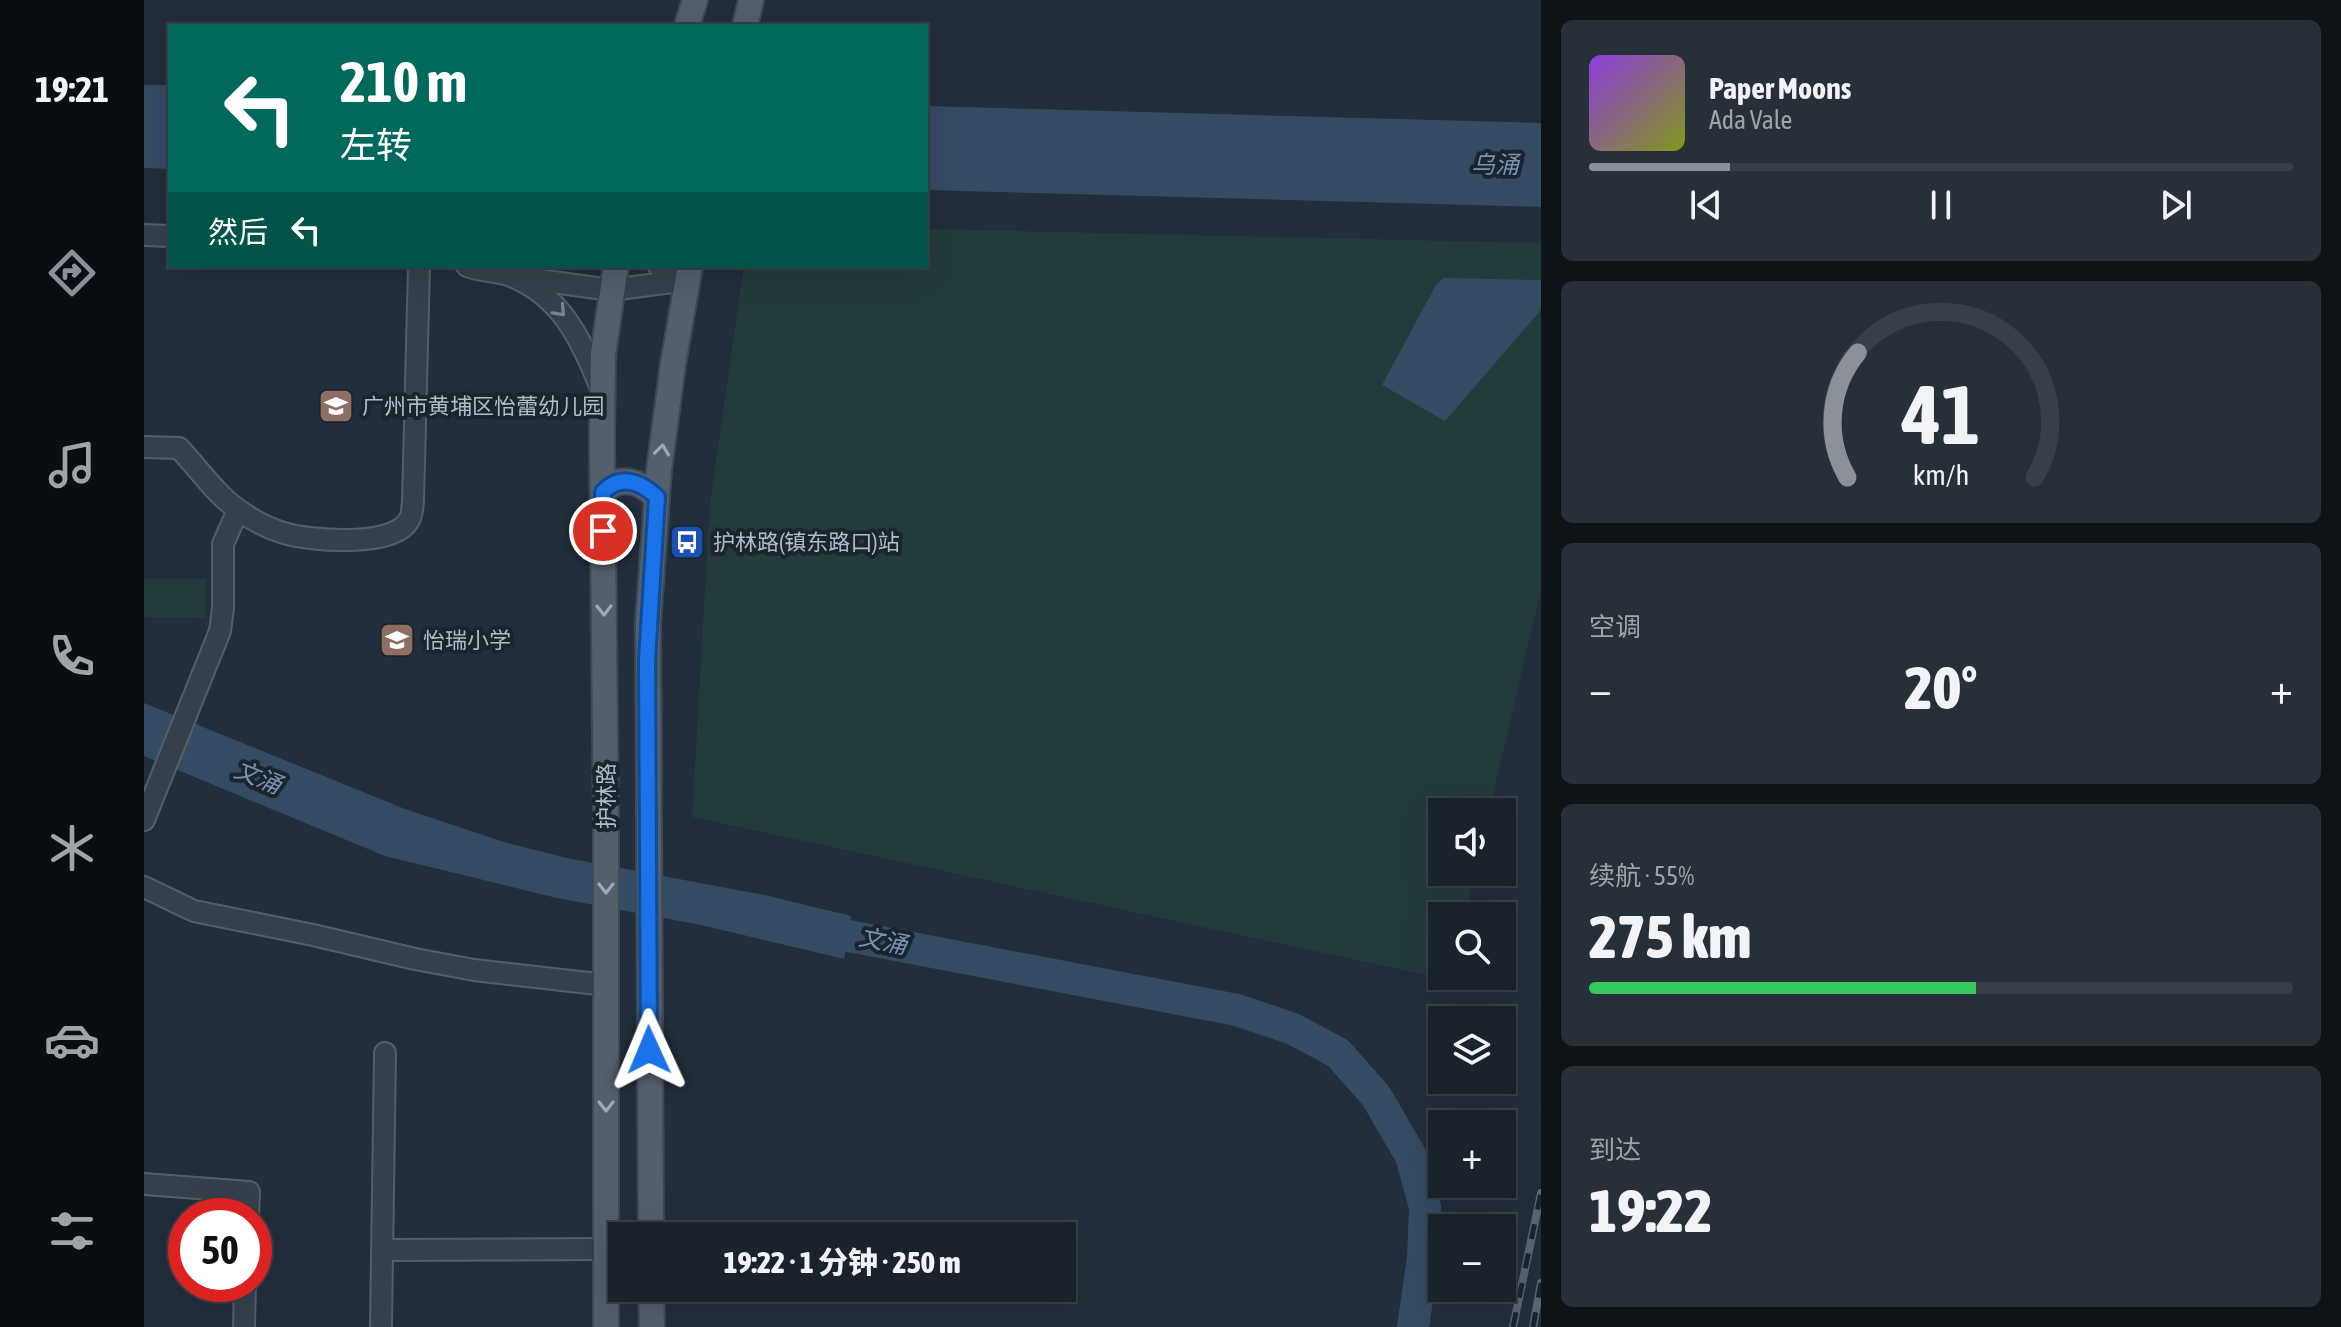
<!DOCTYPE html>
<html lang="zh">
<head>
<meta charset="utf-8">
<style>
	body { margin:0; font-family:"Asap Condensed","Noto Sans SC",sans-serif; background:#272f38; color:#f1f3f6; height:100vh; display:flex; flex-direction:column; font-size:30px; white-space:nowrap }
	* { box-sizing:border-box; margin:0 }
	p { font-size:26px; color:#9fa4a9 }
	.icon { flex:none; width:44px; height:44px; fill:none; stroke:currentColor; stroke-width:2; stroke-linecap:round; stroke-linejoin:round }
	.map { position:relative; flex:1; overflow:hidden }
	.panel { display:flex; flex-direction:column; gap:20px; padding:20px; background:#0e1318; width:800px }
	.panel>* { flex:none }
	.guide { position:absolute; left:24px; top:24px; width:760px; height:244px; border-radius:0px; box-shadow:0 8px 32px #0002,0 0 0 2px #383f48; background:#00695c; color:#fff; overflow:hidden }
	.buttons { position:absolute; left:1284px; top:798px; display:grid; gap:16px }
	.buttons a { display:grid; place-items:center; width:88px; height:88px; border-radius:0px; background:#1a222c; box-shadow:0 8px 32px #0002,0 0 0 2px #383f48; font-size:40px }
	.speed { position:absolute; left:24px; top:1198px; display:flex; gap:16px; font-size:40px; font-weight:700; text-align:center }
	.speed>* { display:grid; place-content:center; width:104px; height:104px; border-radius:50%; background:#1a222c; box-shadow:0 8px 32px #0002,0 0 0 2px #383f48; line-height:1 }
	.speed .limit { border:12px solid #d22; background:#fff; color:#111 }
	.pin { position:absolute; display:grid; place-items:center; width:68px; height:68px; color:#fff; margin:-34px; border:4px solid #fff; border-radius:50%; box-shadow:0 2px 8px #0007 }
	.me { position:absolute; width:88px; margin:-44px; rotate:359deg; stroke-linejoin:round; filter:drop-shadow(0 0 6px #0008) }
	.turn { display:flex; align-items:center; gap:28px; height:168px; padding:0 40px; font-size:36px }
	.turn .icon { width:104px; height:104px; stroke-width:2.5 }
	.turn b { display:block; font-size:56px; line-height:68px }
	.then { display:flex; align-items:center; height:76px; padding:0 40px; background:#0003; gap:16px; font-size:30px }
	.big { font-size:60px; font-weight:800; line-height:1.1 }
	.panel .card { flex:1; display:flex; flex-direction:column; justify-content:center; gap:12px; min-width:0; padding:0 28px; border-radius:12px; background:#272f38 }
	.panel .dial { align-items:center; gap:0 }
	.dial svg { height:208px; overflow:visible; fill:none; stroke:#383f48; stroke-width:7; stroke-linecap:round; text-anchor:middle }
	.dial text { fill:#f1f3f6; stroke:none }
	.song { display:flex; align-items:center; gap:24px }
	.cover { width:96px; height:96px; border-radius:12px; background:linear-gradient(135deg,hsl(270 70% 55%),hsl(70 70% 35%)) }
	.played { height:8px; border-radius:4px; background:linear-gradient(90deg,#8c9099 20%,#383f48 20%) }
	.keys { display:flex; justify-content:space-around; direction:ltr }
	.heat { display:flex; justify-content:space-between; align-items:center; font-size:44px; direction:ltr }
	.charge { height:12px; border-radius:6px; background:linear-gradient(90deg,#34c759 55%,#383f48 0) }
	.trip { position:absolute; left:464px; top:1222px; width:468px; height:80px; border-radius:0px; background:#1a222c; box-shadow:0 8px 32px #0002,0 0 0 2px #383f48; font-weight:800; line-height:80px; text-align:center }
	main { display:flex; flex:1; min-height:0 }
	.tab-bar { display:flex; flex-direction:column; width:144px; justify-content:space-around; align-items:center; background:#0a0e12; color:#9fa4a9 }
	.tab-bar .icon { width:56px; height:56px }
	.tab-bar .on { color:#8c9099 }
	.tab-bar b { font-size:36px; color:#f1f3f6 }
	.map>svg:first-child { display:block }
	.green { fill:#243b3c }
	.water { fill:#354b63 }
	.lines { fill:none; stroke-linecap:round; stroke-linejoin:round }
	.river { stroke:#354b63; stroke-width:32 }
	.minor-casing { stroke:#545e69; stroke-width:24 }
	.major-casing { stroke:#3f4954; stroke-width:28 }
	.minor { stroke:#36404c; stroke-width:20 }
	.major { stroke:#545f6c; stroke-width:24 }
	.rail-casing { stroke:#586473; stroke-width:8 }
	.rail { stroke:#1b2530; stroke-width:5; stroke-dasharray:15; stroke-linecap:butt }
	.oneway { stroke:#7a8490 }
	.oneway2 { stroke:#9ea9b5 }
	.route-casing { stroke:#114b97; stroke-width:20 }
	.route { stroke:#1a73e8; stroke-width:14 }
	.labels { text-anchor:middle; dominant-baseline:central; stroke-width:8; stroke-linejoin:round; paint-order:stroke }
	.poi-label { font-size:22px; fill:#b1bbc7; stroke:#1b2530; text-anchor:start }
	.street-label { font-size:22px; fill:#b1bbc7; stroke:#1b2530 }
	.water-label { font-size:24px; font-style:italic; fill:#7893b0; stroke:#1b2530 }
</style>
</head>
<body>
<main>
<nav class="tab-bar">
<b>19:21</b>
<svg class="icon on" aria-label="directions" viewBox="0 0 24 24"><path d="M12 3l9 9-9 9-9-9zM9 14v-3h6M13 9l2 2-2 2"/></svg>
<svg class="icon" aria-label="music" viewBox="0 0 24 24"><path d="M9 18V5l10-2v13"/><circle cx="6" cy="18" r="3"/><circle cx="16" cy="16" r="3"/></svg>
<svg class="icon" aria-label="phone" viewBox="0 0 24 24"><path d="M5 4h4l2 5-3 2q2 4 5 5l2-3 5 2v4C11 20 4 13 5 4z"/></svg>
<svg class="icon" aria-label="climate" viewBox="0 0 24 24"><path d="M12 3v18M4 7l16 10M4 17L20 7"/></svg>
<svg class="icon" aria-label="car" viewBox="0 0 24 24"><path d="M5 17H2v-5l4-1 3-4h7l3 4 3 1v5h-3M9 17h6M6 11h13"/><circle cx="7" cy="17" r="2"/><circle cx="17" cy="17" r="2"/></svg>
<svg class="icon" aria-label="filters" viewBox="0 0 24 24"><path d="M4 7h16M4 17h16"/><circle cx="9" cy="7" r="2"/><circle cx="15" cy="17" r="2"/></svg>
</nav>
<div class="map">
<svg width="1397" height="1327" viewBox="0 0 1397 1327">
	<rect width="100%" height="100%" fill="#222e3b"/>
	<g class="green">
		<polygon points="782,229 1397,243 1397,590 1345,812 1298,812 1298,872 1331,872 1321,916 1298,916 1298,976 1307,976 1306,980 548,817 566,503 600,266 782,266"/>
		<polygon points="0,579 62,579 62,618 0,617"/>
	</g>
	<g class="water">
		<polygon points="0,85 26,85 26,169 0,168"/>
		<polygon points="782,106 1397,123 1397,207 782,190"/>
		<polygon points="1300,278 1397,280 1397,310 1301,421 1238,385 1292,285"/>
		<polygon points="0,703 261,809 363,843 423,858 625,896 707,916 700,959 557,925 413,898 241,856 0,756"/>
	</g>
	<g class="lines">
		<polyline class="river" points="663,928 1093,1010 1149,1029 1194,1053 1232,1096 1267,1156 1281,1207 1279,1258 1269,1327"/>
		<g class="minor-casing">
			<g id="minor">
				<polyline points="0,235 26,236"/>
				<path d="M323,266C337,272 353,270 367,276C417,296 437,339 456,386"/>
				<polyline points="515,266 543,280"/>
				<polyline points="380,278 467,290 543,280"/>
				<path d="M0,447L35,448C54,468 73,496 96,511C108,520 126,529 140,533C166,541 250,548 265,520C268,516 268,508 269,502L275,266"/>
				<polyline points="0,820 76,631 79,608 79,544 94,510"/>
				<polyline points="0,887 50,911 169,935 271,959 330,970 462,985"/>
				<polyline points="0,1184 105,1192 104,1216"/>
				<polyline points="239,1250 462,1249"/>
				<polyline points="100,1327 101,1284"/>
				<polyline points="237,1327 241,1053"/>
			</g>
		</g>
		<g class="major-casing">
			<g id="major">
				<polyline points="543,26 551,0"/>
				<polyline points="601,26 607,0"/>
				<path d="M459,492C476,474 496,481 513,497"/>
				<polyline points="507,1236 504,623 515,470 529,364 546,266"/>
				<polyline points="507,1288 508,1327"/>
				<polyline points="462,1327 462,831 458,439 459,354 472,266"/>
			</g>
		</g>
		<use href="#minor" class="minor"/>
		<use href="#major" class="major"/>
		<g class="rail-casing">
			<g id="rail">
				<polyline points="1369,1327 1397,1193"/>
				<polyline points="1389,1327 1397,1283"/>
			</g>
		</g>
		<use href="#rail" class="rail"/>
	</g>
	<defs><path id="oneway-chevron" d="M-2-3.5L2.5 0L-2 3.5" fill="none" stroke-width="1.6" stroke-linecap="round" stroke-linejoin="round" transform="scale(2)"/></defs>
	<use class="oneway" href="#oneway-chevron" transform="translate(416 311) rotate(47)"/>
	<g class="oneway2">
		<use href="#oneway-chevron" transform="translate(518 450) rotate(-83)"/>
		<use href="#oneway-chevron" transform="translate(460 610) rotate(89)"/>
		<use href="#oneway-chevron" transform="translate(462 888) rotate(90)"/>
		<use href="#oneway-chevron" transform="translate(462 1106) rotate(90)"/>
	</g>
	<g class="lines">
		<g class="route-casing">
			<path id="route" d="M459,531V492C476,474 496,481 513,497L503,660L505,1050"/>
		</g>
		<use href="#route" class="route"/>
	</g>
	<defs>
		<g id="school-square" transform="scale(1.8)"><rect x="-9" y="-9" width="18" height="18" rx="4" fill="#8d6e63" stroke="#1b2530"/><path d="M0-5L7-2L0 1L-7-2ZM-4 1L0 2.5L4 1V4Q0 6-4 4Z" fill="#fff"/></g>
		<g id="bus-square" transform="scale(1.8)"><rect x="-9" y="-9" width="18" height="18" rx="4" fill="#1a4fb4" stroke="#1b2530"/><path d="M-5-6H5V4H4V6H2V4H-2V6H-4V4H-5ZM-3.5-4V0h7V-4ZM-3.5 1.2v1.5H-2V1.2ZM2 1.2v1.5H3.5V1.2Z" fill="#fff"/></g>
	</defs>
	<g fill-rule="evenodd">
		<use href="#school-square" x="192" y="406"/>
		<use href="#bus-square" x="543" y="542"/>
		<use href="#school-square" x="253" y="640"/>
	</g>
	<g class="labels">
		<g class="poi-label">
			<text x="218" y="406">广州市黄埔区怡蕾幼儿园</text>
			<text x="569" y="542">护林路(镇东路口)站</text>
			<text x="279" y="640">怡瑞小学</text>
		</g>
		<g class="street-label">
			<text transform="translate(462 796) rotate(-90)">护林路</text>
		</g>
		<g class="water-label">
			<text x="1351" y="164">乌涌</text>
			<text transform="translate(114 777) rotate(22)">文涌</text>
			<text transform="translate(739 941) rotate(11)">文涌</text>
		</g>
	</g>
</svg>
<div class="buttons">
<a><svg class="icon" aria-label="sound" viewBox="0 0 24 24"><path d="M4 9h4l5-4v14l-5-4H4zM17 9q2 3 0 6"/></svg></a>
<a><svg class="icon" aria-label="search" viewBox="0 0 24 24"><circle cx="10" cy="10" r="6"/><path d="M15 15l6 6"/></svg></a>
<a><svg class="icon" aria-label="layers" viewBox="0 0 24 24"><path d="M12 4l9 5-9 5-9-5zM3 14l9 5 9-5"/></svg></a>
<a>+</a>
<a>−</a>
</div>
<div class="speed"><div class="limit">50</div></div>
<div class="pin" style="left:459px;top:531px;background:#d93025"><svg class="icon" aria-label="arrive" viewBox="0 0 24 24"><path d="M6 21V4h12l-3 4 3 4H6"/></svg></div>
<svg class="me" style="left:505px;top:1050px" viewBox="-20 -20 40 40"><path d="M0-17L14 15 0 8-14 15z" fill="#1a73e8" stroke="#fff" stroke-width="4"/></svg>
<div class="trip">19:22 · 1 分钟 · 250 m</div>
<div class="guide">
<div class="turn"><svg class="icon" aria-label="left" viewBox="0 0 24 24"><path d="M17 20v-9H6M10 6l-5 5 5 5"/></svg><div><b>210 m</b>左转</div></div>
<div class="then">然后<svg class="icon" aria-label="left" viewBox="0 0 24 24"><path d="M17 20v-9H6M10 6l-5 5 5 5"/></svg></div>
</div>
</div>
<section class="panel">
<div class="card">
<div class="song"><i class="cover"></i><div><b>Paper Moons</b><p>Ada Vale</p></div></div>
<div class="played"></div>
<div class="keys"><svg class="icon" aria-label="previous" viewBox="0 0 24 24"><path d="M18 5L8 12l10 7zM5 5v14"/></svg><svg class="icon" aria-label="pause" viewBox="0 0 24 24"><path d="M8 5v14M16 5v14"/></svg><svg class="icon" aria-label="next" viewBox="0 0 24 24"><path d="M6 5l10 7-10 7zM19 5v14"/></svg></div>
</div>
<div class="card dial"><svg viewBox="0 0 100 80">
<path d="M14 69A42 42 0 1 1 86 69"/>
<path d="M14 69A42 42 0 0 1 18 21" stroke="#8c9099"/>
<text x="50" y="56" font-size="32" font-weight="700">41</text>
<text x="50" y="72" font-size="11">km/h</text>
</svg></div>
<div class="card"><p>空调</p>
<div class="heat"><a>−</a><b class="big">20°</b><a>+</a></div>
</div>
<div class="card"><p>续航 · 55%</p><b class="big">275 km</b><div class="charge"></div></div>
<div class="card"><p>到达</p><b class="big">19:22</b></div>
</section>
</main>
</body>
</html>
